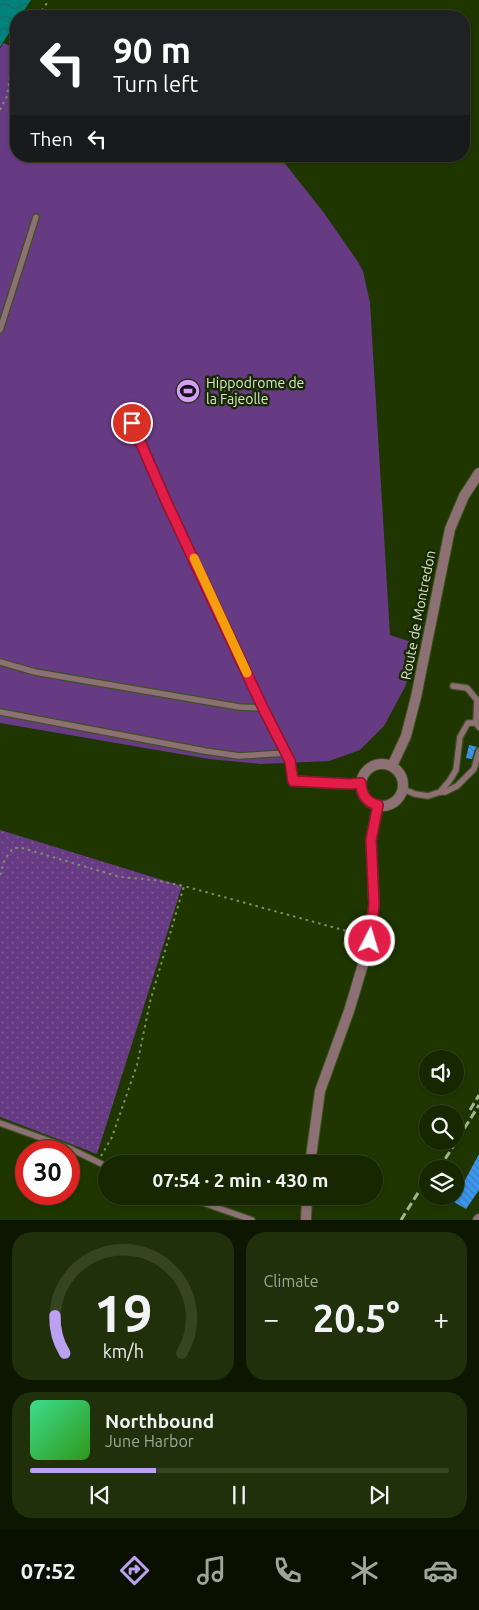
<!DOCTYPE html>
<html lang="en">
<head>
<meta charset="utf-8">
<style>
	body { margin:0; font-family:Ubuntu,sans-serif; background:#20300a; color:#f1f3f6; height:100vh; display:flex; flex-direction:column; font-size:19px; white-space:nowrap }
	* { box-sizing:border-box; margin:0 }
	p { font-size:16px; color:#9ea699 }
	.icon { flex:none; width:28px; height:28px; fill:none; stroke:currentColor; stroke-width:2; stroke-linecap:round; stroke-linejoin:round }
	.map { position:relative; height:1220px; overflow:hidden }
	.sheet { display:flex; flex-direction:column; gap:12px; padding:12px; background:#0d1600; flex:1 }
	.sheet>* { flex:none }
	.hud { position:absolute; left:10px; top:10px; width:460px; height:152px; border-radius:20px; box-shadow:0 1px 4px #0004,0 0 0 1px #364422; background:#202124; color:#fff; overflow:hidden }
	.controls { position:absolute; left:419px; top:1050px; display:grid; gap:10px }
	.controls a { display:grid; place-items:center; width:45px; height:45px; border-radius:50%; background:#172800; box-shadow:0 1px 4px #0004,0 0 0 1px #364422; font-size:25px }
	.speed { position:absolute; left:15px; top:1140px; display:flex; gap:10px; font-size:25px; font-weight:700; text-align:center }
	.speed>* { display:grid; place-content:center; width:65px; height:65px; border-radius:50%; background:#172800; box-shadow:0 1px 4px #0004,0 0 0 1px #364422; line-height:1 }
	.speed .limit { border:8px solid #d22; background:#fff; color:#111 }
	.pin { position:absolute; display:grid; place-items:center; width:42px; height:42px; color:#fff; margin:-21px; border:2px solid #fff; border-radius:50%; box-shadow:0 1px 5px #0007 }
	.me { position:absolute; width:55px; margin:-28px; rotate:5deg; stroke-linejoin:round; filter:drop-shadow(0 0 4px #0008) }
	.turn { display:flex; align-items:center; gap:18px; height:105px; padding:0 20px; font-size:22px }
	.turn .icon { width:65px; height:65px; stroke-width:2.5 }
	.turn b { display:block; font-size:35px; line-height:42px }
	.then { display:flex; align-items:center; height:48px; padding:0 20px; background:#0003; gap:10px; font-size:19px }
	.big { font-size:38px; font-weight:600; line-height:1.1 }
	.sheet .tile { flex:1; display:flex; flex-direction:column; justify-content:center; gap:8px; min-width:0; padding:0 18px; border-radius:20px; background:#20300a }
	.sheet .dial { align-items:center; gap:0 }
	.dial svg { height:130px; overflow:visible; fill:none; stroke:#364422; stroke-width:7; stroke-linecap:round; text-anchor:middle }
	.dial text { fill:#f1f3f6; stroke:none }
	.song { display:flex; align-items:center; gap:15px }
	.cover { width:60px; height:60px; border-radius:8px; background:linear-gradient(135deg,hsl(150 70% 55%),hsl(110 70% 35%)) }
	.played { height:5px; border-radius:2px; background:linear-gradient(90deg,#bca0f2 30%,#364422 30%) }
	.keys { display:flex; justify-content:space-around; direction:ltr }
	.heat { display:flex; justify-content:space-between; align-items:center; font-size:28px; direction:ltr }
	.sheet .tiles { flex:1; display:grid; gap:12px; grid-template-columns:1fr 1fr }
	.tile:last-child { grid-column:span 2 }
	.trip { position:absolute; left:98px; top:1155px; width:285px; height:50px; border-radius:25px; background:#172800; box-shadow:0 1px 4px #0004,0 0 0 1px #364422; font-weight:600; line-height:50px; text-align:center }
	.tab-bar { display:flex; height:80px; justify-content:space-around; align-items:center; background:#091000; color:#9ea699 }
	.tab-bar .icon { width:35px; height:35px }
	.tab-bar .selected { color:#bca0f2 }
	.tab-bar b { font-size:22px; color:#f1f3f6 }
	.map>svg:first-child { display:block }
	.grass { fill:#673b83 }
	.park { fill:url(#park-dots) }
	.water { fill:url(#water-waves) }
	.building { fill:url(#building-back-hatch) }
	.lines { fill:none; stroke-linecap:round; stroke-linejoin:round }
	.lane-casing { stroke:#3d5220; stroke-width:8 }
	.street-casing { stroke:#3d5220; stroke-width:12 }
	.path { stroke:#7b8e65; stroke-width:2; stroke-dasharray:2.5 4; stroke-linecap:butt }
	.lane { stroke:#8d7073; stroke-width:5.5 }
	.street { stroke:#8d7073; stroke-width:10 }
	.rail { stroke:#a2b490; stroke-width:3; stroke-dasharray:8 4; stroke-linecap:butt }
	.route-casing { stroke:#92132f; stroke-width:12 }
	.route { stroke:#e11d48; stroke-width:9 }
	.slow { stroke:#f59e0b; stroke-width:9 }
	.labels { text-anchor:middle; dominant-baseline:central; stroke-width:5; stroke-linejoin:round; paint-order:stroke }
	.poi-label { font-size:14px; fill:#d8e7cb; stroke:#192a03; text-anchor:start }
	.street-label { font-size:14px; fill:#d8e7cb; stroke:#192a03 }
</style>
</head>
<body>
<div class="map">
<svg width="479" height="1220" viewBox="0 0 479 1220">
	<defs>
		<pattern id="park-dots" width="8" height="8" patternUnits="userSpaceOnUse" patternTransform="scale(1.25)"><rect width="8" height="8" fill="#673b83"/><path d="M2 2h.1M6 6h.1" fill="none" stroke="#7c5793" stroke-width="1.8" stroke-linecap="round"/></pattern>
		<pattern id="water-waves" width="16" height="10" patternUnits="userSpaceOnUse" patternTransform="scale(1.25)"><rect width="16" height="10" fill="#02827d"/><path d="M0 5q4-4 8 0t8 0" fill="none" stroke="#1b6a63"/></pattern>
		<pattern id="building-back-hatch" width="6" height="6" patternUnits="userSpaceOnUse" patternTransform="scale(1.25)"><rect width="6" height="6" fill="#3a96ee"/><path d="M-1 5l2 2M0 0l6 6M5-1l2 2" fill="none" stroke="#3c7eb9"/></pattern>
	</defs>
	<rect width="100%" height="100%" fill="#1f3600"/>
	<polygon class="grass" points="3,43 16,48 16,156 279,156 324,213 358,262 363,271 370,303 390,635 417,644 414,662 405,687 384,726 360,750 329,761 261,764 209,759 0,723 0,49"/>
	<polygon class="park" points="0,830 182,886 97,1154 0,1117"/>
	<polygon class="water" points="0,0 31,0 20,16 16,16 16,22 0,47"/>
	<g class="building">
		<polygon points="469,745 477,747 475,749 472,759 466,758"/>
		<polygon points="479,1154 479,1190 466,1209 454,1202 459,1194 455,1192 462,1181 464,1182"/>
	</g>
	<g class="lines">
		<g class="lane-casing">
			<g id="lane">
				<polyline points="0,330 36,217"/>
				<polyline points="132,423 166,501 263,708 286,753"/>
				<polyline points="0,662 35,672 239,707 263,708"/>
				<polyline points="453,686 467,688 477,700 476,723"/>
				<polyline points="0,712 205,751 239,756 286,753 290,761 293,781"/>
				<polyline points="403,789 415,794 428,796 440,792 445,792 457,786 474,769 479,751"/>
				<polyline points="440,792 450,780 456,770 460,737 468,723 476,723 479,727"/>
				<polyline points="0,1123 69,1148 106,1166"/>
				<polyline points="184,1196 252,1220"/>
			</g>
		</g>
		<g class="street-casing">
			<g id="street">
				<circle cx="382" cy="785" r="21"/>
				<polyline points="392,766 406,736 416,697 450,529 464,496 479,473"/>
				<polyline points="293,781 350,784 361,783"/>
				<polyline points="310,1164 320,1091 349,1011 370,941 374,904 371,840 378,805"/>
				<polyline points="306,1220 307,1196"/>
				<polyline points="478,1220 479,1219"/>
			</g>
		</g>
		<g class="path">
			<polyline points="38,16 49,0"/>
			<polyline points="0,110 7,96 14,51 16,48"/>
			<polyline points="0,875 5,859 13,848 22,848 120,877 154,880 184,886"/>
			<polyline points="101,1156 112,1137 137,1065 150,1002 184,886 361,935"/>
		</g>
		<use href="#lane" class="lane"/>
		<use href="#street" class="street"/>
		<g class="rail">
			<polyline points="470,1110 479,1095"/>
			<polyline points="439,1169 479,1105"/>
			<polyline points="401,1220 428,1177"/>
		</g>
	</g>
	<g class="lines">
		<g class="route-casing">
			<path id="route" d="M132,423L166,501L263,708L290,761L293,781L350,784L361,783C361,794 367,803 378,805L371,840L374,904L370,941"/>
		</g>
		<use href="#route" class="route"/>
		<polyline class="slow" points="194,558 247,673"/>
	</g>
	<defs>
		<g id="stadium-disc" transform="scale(1.25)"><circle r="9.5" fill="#d49cfb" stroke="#192a03"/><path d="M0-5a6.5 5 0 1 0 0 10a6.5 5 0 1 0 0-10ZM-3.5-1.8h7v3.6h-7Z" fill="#111"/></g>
	</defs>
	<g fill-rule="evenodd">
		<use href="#stadium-disc" x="188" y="391"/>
	</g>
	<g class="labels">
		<g class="poi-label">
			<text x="206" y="383">Hippodrome de<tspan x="206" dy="16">la Fajeolle</tspan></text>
		</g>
		<g class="street-label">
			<text transform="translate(418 615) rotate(-79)">Route de Montredon</text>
		</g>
	</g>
</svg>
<div class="controls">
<a><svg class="icon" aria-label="sound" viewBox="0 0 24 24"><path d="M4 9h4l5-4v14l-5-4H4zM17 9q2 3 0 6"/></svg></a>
<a><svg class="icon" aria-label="search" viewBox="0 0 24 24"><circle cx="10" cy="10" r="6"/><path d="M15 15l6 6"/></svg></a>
<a><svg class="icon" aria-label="layers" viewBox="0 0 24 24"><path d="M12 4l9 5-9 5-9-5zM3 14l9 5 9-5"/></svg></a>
</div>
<div class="speed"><div class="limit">30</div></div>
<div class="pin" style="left:132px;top:423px;background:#d93025"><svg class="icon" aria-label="arrive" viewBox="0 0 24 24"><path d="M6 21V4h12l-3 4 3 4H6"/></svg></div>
<svg class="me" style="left:370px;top:941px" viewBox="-20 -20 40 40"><circle r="17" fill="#e11d48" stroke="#fff" stroke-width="3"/><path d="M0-11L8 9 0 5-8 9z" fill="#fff"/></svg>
<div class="trip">07:54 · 2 min · 430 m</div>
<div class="hud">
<div class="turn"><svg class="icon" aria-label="left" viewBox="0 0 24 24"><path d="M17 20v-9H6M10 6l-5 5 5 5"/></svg><div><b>90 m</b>Turn left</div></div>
<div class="then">Then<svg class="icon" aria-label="left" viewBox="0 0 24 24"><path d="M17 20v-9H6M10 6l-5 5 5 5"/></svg></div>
</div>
</div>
<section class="sheet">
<div class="tiles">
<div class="tile dial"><svg viewBox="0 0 100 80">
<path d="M14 69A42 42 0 1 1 86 69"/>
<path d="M14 69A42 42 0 0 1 8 46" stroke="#bca0f2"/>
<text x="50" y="56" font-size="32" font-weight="700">19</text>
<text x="50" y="72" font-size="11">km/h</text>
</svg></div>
<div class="tile"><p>Climate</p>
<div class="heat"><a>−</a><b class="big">20.5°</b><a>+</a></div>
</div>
<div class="tile">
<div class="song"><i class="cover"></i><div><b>Northbound</b><p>June Harbor</p></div></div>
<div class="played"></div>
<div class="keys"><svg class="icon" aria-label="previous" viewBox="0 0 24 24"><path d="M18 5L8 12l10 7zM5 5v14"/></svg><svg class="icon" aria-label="pause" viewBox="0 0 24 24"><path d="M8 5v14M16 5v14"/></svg><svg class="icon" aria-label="next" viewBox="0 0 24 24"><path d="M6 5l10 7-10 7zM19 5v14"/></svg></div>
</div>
</div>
</section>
<nav class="tab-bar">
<b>07:52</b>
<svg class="icon selected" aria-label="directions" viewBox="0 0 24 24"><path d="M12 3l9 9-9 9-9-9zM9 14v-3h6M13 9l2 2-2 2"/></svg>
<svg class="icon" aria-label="music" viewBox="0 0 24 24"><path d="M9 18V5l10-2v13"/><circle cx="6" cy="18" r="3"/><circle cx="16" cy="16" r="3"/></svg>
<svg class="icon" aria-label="phone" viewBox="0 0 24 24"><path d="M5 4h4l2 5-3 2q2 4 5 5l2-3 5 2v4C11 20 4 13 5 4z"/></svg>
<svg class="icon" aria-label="climate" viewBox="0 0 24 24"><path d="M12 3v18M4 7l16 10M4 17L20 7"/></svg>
<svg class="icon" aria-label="car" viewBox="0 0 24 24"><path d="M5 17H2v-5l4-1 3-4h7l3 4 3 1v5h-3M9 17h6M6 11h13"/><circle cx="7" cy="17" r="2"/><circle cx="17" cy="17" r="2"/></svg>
</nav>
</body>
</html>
